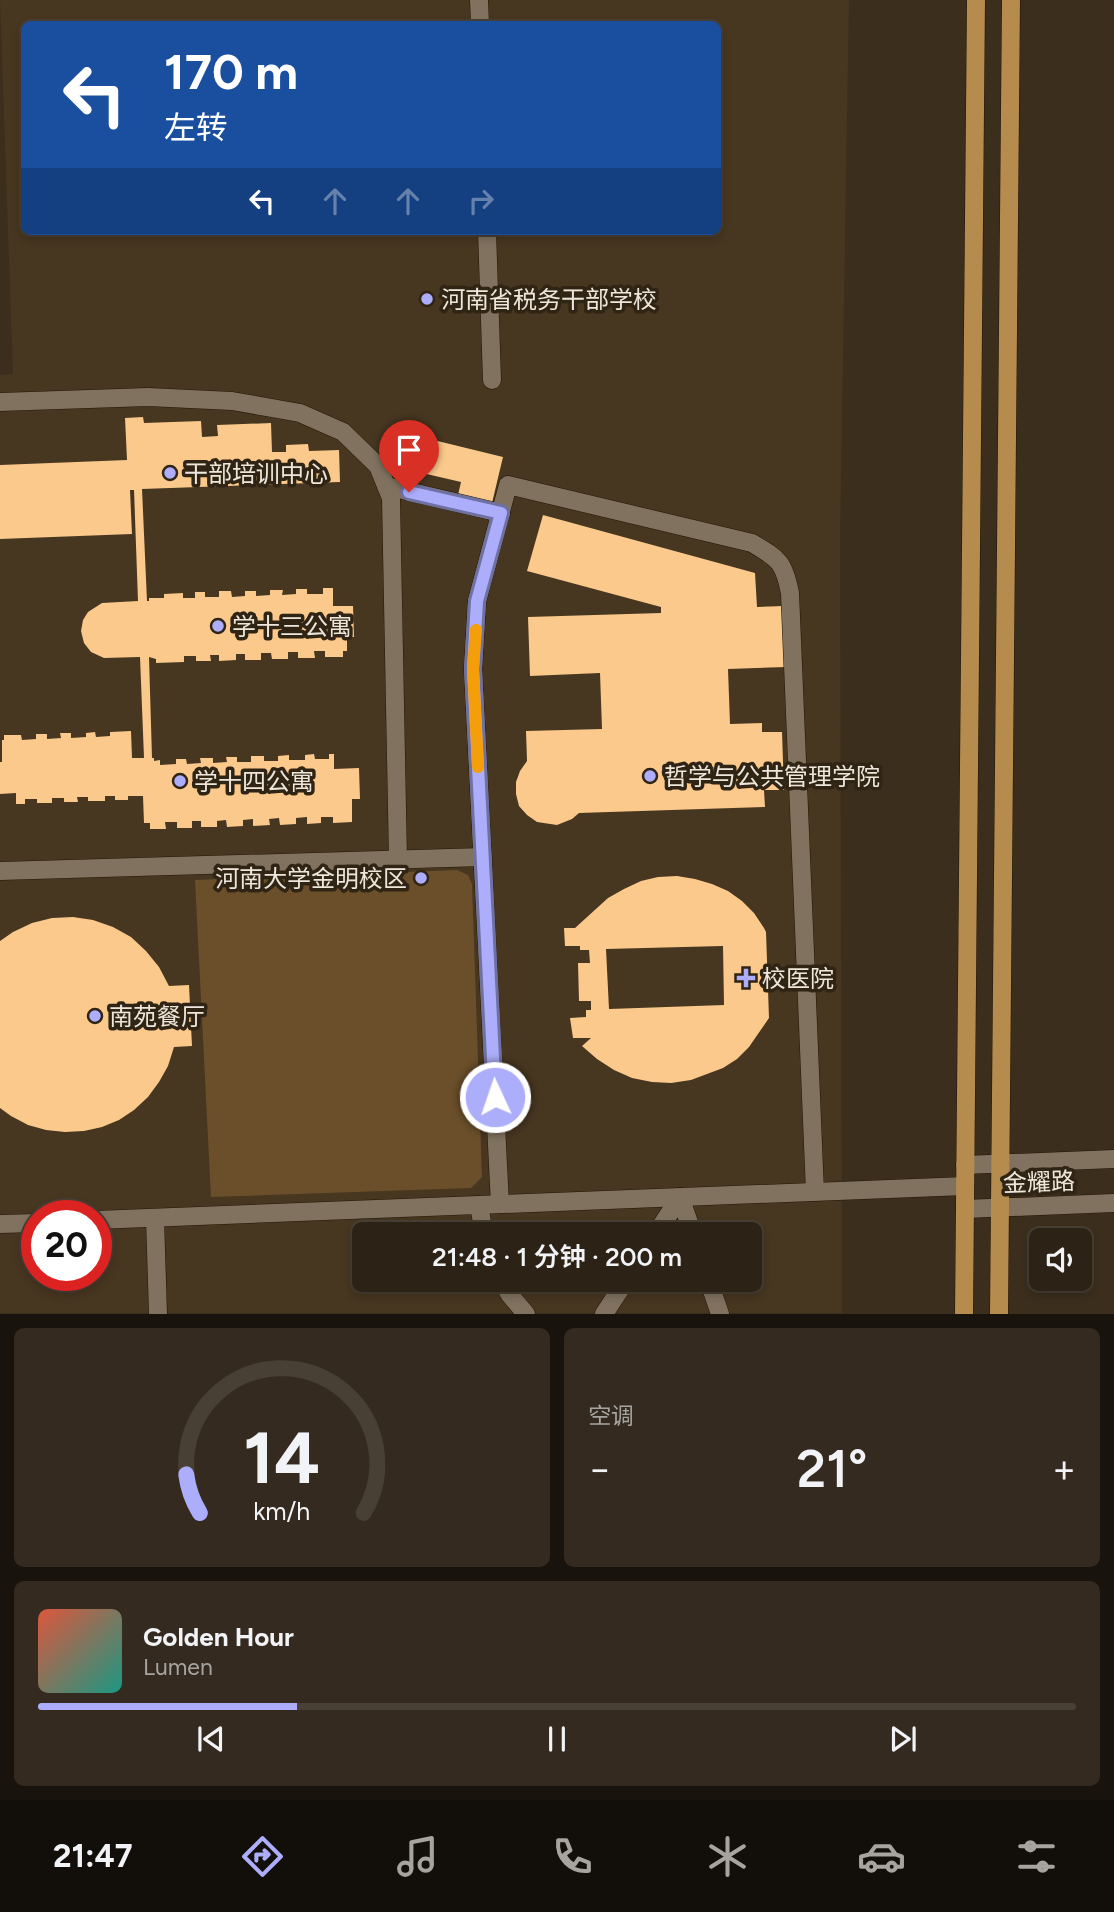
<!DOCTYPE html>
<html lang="zh">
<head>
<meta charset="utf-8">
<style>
	body { margin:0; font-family:Figtree,"Noto Sans SC",sans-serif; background:#342a1f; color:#f1f3f6; height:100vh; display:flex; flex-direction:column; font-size:26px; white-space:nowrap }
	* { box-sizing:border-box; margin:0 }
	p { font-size:23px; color:#a6a4a1 }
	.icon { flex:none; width:38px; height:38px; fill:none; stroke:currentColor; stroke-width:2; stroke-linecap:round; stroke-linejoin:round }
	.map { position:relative; height:1314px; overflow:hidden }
	.sheet { display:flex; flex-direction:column; gap:14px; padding:14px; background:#18130c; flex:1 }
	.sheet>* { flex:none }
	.hud { position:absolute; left:21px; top:21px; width:700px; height:214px; border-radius:10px; box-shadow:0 4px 10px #0003,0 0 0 2px #483f35; background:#1a4fa0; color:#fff; overflow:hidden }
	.controls { position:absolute; left:1029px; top:1228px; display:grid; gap:14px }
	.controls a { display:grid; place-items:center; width:63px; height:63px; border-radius:10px; background:#2c2216; box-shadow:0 4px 10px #0003,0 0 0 2px #483f35; font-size:35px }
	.speed { position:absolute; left:21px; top:1200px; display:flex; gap:14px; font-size:35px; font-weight:700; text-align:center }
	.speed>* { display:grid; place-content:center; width:91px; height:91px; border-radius:50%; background:#2c2216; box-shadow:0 4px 10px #0003,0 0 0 2px #483f35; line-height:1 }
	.speed .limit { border:10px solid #d22; background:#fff; color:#111 }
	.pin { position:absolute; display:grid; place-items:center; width:60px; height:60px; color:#fff; margin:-72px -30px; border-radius:50% 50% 50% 0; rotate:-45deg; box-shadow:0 0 7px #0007 }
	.pin .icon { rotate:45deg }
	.me { position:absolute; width:77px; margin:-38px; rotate:357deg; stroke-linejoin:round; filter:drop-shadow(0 0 5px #0008) }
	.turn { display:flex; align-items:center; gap:24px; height:147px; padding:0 28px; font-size:32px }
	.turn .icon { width:91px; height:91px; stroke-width:2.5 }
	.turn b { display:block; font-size:49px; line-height:60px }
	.lanes { display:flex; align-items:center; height:66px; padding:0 28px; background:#0003; justify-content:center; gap:35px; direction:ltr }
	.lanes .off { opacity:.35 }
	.big { font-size:52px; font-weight:600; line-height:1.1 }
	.sheet .widget { flex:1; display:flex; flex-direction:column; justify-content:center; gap:10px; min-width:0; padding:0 24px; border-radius:10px; background:#342a1f }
	.sheet .dial { align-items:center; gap:0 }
	.dial svg { height:182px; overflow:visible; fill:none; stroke:#483f35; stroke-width:7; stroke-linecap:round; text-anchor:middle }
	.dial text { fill:#f1f3f6; stroke:none }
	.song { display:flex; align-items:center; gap:21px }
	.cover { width:84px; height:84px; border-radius:10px; background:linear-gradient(135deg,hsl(10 70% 55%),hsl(170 70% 35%)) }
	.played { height:7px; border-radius:4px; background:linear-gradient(90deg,#adaefb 25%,#483f35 25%) }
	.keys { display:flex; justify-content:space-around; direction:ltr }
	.heat { display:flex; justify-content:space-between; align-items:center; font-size:38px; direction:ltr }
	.sheet .tiles { flex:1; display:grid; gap:14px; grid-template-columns:1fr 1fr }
	.widget:last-child { grid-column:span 2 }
	.trip { position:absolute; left:352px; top:1222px; width:410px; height:70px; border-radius:10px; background:#2c2216; box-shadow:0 4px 10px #0003,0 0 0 2px #483f35; font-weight:600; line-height:70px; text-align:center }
	.tabs { display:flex; height:112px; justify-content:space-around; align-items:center; background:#120e09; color:#a6a4a1 }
	.tabs .icon { width:49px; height:49px }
	.tabs .current { color:#adaefb }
	.tabs b { font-size:32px; color:#f1f3f6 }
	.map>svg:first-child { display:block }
	.built { fill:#473620; fill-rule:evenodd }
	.green { fill:#6a4f2a }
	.building { fill:#fac98b; fill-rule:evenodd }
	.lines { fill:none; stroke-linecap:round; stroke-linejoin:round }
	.minor-casing { stroke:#211606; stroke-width:19 }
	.major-casing { stroke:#211606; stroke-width:19 }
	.minor { stroke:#80725f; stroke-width:18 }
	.major { stroke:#b68b4e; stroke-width:18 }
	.route-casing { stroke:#7071a3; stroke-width:18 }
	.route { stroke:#adaefb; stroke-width:12 }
	.slow { stroke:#f59e0b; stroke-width:12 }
	.poi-dot { fill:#adaefb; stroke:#302414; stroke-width:2.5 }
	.labels { text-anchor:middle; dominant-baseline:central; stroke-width:7; stroke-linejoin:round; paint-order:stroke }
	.poi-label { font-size:24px; fill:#eee6db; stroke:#302414; text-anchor:start }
	.street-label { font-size:24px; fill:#eee6db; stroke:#302414 }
</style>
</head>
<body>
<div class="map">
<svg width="1114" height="1314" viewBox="0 0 1114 1314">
	<rect width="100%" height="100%" fill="#3b2e1d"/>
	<path class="built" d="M0,0H849L840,539L842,1313H0V375L13,374ZM24,24H718V231H24ZM37,1216H96V1276H37ZM364,1234H749V1279H364Z"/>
	<polygon class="green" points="457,870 468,875 472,884 482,1177 471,1188 211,1197 195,880"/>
	<g class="building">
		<polygon points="143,417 144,423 201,421 202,437 218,436 217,425 271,423 272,452 286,452 286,445 308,444 309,451 339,450 340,482 142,489 147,601 149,601 149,598 164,598 164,594 183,593 183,598 195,598 195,592 205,592 205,597 219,597 219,591 231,591 232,597 245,596 245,591 256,591 256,596 270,595 270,590 283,590 282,595 296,594 296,589 307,589 307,594 323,594 323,588 333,588 333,606 353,606 354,637 347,637 347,651 343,651 343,657 325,657 325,651 314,651 315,658 298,658 298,652 288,652 288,659 272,659 271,653 261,653 261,660 245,660 245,654 236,654 236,660 219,661 219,655 210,655 211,661 196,661 196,656 184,656 184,662 156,663 156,659 149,657 152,758 154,758 154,761 160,760 160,765 176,764 176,759 186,759 187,764 201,763 200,758 213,758 213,763 227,762 226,757 237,757 237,762 251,762 251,756 264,756 264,761 278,761 278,756 289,755 289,760 305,760 305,755 314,754 315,759 329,759 329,754 334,754 334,769 359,768 360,799 352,799 352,822 333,823 333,817 321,817 321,823 307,824 307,817 296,818 296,824 280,825 279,818 269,819 270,825 253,826 253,819 243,820 243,826 227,827 226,820 217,821 217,827 201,827 201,821 192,821 192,828 177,828 177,822 165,822 166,829 150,829 150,823 144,823 143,796 128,796 128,800 115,800 115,796 105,796 105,801 88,801 88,797 77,797 78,802 64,802 64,798 52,798 52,803 37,803 37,799 25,799 25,804 16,804 16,793 0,794 0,762 2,762 2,740 4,740 4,735 21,735 22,740 36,739 36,734 47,734 47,739 61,738 60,733 71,733 71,738 86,737 86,733 95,732 96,737 110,736 110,732 131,731 132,758 144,758 140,657 104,658 91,652 84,643 81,631 83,620 88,612 102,603 138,601 134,490 130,490 132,534 0,539 0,465 127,460 125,418"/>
		<polygon points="413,435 503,457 492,503 458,495 461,482 405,469"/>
		<polygon points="543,515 755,573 757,607 784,606 786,667 728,669 730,724 762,723 762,732 782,732 784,790 764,790 765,807 579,813 572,819 557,825 537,822 527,815 519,806 516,794 516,782 520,771 527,761 526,731 602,729 600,673 530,676 528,617 661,613 661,607 527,571"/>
		<path d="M677,876L695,879L712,884L728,891L742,901L754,913L764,928L766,932L769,1018L749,1047L737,1059L723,1068L691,1080L671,1083L652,1082L632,1078L614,1070L597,1059L582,1046L591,1038H573L570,1018L586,1017V1010H591V1001H579L578,963H590L589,950H580V946H565L564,928H575L608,898L624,889L641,881L658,877ZM723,946L724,1005L609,1009L606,949Z"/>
		<polygon points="73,917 93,920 113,927 131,937 146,951 159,967 169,986 189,985 192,1046 174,1047 168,1066 159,1082 148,1097 134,1110 119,1120 102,1127 84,1131 65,1132 46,1130 28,1125 11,1116 0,1108 0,941 13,932 32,923 52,918"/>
	</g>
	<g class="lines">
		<g class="minor-casing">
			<g id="minor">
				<polyline points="479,0 480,24"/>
				<polyline points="487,231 492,380"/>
				<polyline points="0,402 148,397 232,401 300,413 343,432 378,466 391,498 398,860"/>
				<polyline points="386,486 501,513"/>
				<polyline points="0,871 483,857"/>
				<polyline points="965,1165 1114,1159"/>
				<polyline points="680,1197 693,1234"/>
				<path d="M500,1204L473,669L477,601L508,485L752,543C779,559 784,562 790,593L815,1192"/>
				<polyline points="479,1205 484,1234"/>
				<polyline points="965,1209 1114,1203"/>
				<polyline points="155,1218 158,1314"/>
				<polyline points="96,1220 965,1186"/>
				<polyline points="0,1224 37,1223"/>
				<polyline points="656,1234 680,1197"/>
				<polyline points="501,1279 510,1295 526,1314"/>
				<polyline points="708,1279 720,1314"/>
				<polyline points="604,1314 627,1279"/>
			</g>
		</g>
		<g class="major-casing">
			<g id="major">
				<polyline points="964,1314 976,0"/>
				<polyline points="999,1314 1011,0"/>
			</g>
		</g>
		<use href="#minor" class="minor"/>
		<use href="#major" class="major"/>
	</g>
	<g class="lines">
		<g class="route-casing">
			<polyline id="route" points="409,492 501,513 477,601 473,669 495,1097"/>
		</g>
		<use href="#route" class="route"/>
		<polyline class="slow" points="476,630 473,669 478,767"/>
	</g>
	<g class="poi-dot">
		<circle cx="427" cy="299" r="7"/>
		<circle cx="170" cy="473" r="7"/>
		<circle cx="218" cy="626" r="7"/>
		<circle cx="650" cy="776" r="7"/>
		<circle cx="180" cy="781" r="7"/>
		<circle cx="421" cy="878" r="7"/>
		<path d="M742.5 967.5h7v7h7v7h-7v7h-7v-7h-7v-7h7z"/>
		<circle cx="95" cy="1016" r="7"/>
	</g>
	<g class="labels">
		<g class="poi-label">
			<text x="441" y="299">河南省税务干部学校</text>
			<text x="184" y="473">干部培训中心</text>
			<text x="232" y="626">学十三公寓</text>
			<text x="664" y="776">哲学与公共管理学院</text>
			<text x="194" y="781">学十四公寓</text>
			<text x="407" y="878" text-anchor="end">河南大学金明校区</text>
			<text x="762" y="978">校医院</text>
			<text x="109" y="1016">南苑餐厅</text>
		</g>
		<g class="street-label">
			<text transform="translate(1039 1182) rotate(-2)">金耀路</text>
		</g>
	</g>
</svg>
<div class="controls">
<a><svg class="icon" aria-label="sound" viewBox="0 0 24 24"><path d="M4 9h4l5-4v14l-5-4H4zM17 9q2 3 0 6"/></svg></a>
</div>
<div class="speed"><div class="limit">20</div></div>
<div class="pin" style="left:409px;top:492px;background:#d93025"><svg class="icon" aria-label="arrive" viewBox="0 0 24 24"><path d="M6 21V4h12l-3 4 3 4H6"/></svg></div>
<svg class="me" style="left:495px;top:1097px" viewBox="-20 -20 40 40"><circle r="17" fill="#adaefb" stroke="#fff" stroke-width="3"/><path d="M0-11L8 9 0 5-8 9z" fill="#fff"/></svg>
<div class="trip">21:48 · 1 分钟 · 200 m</div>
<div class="hud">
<div class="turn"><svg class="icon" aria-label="left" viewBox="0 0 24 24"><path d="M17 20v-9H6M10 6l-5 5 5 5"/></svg><div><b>170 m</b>左转</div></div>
<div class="lanes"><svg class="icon" aria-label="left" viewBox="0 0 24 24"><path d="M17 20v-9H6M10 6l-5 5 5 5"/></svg><svg class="icon off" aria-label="ahead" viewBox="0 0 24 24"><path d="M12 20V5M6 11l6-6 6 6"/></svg><svg class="icon off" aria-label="ahead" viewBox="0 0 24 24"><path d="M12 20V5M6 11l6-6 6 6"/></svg><svg class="icon off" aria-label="right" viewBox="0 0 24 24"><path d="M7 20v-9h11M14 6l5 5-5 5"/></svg></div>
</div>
</div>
<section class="sheet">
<div class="tiles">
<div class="widget dial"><svg viewBox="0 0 100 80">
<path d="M14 69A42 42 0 1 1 86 69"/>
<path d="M14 69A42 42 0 0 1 8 52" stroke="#adaefb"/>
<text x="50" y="56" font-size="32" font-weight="700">14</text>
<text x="50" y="72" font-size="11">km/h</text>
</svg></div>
<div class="widget"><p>空调</p>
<div class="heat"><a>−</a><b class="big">21°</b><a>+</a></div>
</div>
<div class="widget">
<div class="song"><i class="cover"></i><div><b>Golden Hour</b><p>Lumen</p></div></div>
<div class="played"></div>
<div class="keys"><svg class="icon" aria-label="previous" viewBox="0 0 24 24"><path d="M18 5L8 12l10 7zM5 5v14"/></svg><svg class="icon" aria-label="pause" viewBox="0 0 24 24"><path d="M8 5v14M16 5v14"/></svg><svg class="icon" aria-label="next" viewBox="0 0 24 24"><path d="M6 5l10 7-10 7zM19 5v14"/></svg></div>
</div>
</div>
</section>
<nav class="tabs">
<b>21:47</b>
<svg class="icon current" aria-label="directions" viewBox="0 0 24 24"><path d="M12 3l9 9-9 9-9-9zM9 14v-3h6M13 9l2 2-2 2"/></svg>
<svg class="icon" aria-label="music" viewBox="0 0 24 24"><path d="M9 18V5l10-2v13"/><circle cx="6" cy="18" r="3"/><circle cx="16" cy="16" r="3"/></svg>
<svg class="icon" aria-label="phone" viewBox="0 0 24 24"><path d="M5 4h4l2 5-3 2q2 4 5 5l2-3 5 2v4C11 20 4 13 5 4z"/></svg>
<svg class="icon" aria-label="climate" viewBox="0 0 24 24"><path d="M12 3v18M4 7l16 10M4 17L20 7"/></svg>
<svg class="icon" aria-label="car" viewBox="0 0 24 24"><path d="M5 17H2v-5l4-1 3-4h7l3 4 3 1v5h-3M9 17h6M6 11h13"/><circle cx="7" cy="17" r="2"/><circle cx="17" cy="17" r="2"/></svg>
<svg class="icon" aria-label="filters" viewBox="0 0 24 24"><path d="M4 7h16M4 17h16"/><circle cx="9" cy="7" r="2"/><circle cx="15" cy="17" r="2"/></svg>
</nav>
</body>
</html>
